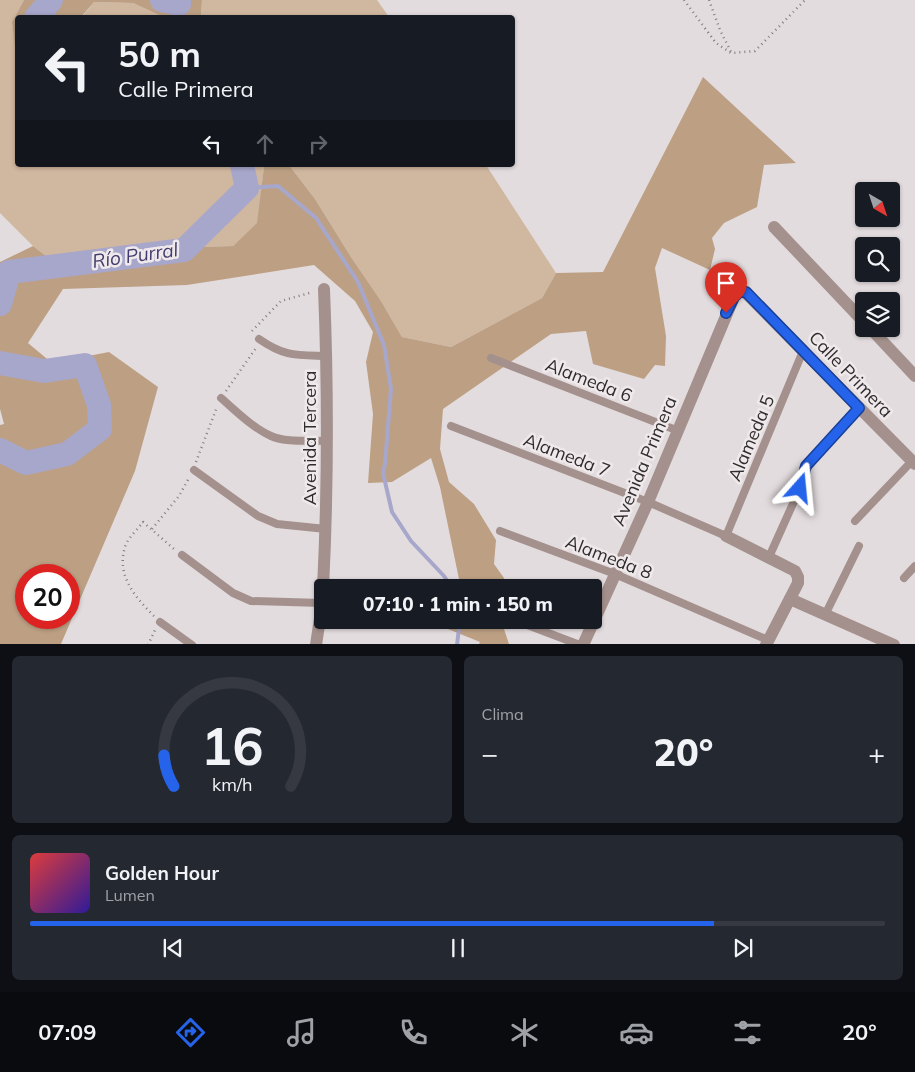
<!DOCTYPE html>
<html lang="es">
<head>
<meta charset="utf-8">
<style>
	body { margin:0; font-family:Mulish,sans-serif; background:#242831; color:#f1f3f6; height:100vh; display:flex; flex-direction:column; font-size:19px; white-space:nowrap }
	* { box-sizing:border-box; margin:0 }
	p { font-size:16px; color:#9ea1a6 }
	.icon { flex:none; width:28px; height:28px; fill:none; stroke:currentColor; stroke-width:2; stroke-linecap:round; stroke-linejoin:round }
	.map { position:relative; height:644px; overflow:hidden }
	.sheet { display:flex; flex-direction:column; gap:12px; padding:12px; background:#0d0f14; flex:1 }
	.sheet>* { flex:none }
	.top-card { position:absolute; left:15px; top:15px; width:500px; height:152px; border-radius:5px; box-shadow:0 1px 4px #0004; background:#171b24; color:#f1f3f6; overflow:hidden }
	.needle { width:32px; rotate:141deg }
	.buttons { position:absolute; left:855px; top:182px; display:grid; gap:10px }
	.buttons a { display:grid; place-items:center; width:45px; height:45px; border-radius:5px; background:#171b24; box-shadow:0 1px 4px #0004; font-size:25px }
	.speed { position:absolute; left:15px; top:564px; display:flex; gap:10px; font-size:25px; font-weight:700; text-align:center }
	.speed>* { display:grid; place-content:center; width:65px; height:65px; border-radius:50%; background:#171b24; box-shadow:0 1px 4px #0004; line-height:1 }
	.speed .limit { border:8px solid #d22; background:#fff; color:#111 }
	.pin { position:absolute; display:grid; place-items:center; width:42px; height:42px; color:#fff; margin:-51px -21px; border-radius:50% 50% 50% 0; rotate:-45deg; box-shadow:0 0 5px #0007 }
	.pin .icon { rotate:45deg }
	.me { position:absolute; width:55px; margin:-28px; rotate:18deg; stroke-linejoin:round; filter:drop-shadow(0 0 4px #0008) }
	.turn { display:flex; align-items:center; gap:18px; height:105px; padding:0 20px; font-size:22px }
	.turn .icon { width:65px; height:65px; stroke-width:2.5 }
	.turn b { display:block; font-size:35px; line-height:42px }
	.lanes { display:flex; align-items:center; height:48px; padding:0 20px; background:#0003; justify-content:center; gap:25px; direction:ltr }
	.lanes .off { opacity:.35 }
	.big { font-size:38px; font-weight:800; line-height:1.1 }
	.sheet .widget { flex:1; display:flex; flex-direction:column; justify-content:center; gap:8px; min-width:0; padding:0 18px; border-radius:8px; background:#242831 }
	.sheet .dial { align-items:center; gap:0 }
	.dial svg { height:130px; overflow:visible; fill:none; stroke:#363941; stroke-width:7; stroke-linecap:round; text-anchor:middle }
	.dial text { fill:#f1f3f6; stroke:none }
	.song { display:flex; align-items:center; gap:15px }
	.cover { width:60px; height:60px; border-radius:8px; background:linear-gradient(135deg,hsl(0 70% 55%),hsl(250 70% 35%)) }
	.played { height:5px; border-radius:2px; background:linear-gradient(90deg,#2563eb 80%,#363941 80%) }
	.keys { display:flex; justify-content:space-around; direction:ltr }
	.heat { display:flex; justify-content:space-between; align-items:center; font-size:28px; direction:ltr }
	.sheet .tiles { flex:1; display:grid; gap:12px; grid-template-columns:1fr 1fr }
	.widget:last-child { grid-column:span 2 }
	.trip { position:absolute; left:314px; top:579px; width:288px; height:50px; border-radius:5px; background:#171b24; box-shadow:0 1px 4px #0004; font-weight:800; line-height:50px; text-align:center }
	.menu { display:flex; height:80px; justify-content:space-around; align-items:center; background:#090b0e; color:#9ea1a6 }
	.menu .icon { width:35px; height:35px }
	.menu .on { color:#2563eb }
	.menu b { font-size:22px; color:#f1f3f6 }
	.map>svg:first-child { display:block }
	.green { fill:#d0b79f }
	.forest { fill:#bda084; fill-rule:evenodd }
	.lines { fill:none; stroke-linecap:round; stroke-linejoin:round }
	.stream { stroke:#a7a6cb; stroke-width:4 }
	.river { stroke:#a7a6cb; stroke-width:24 }
	.path { stroke:#817d7e; stroke-width:2.5; stroke-dasharray:1 4; stroke-linecap:butt }
	.service { stroke:#a4918d; stroke-width:8 }
	.minor { stroke:#a4918d; stroke-width:12 }
	.route-casing { stroke:#184099; stroke-width:12 }
	.route { stroke:#2563eb; stroke-width:9 }
	.labels { text-anchor:middle; dominant-baseline:central; stroke-width:5; stroke-linejoin:round; paint-order:stroke }
	.street-label { font-size:18px; fill:#2f2d2d; stroke:#f0e9eb }
	.water-label { font-size:19px; font-style:italic; fill:#423d6e; stroke:#f0e9eb }
</style>
</head>
<body>
<div class="map">
<svg width="915" height="645" viewBox="0 0 915 645">
	<rect width="100%" height="100%" fill="#e3dcde"/>
	<g class="green">
		<polygon points="0,0 24,0 12,22 18,63 18,165 272,165 264,167 258,223 233,246 102,250 46,256 33,246 0,213"/>
		<polygon points="202,0 377,0 389,17 201,18"/>
		<polygon points="94,2 133,3 163,17 81,18"/>
		<polygon points="289,165 486,165 556,273 542,298 451,347 402,337 381,301 351,257 315,199"/>
	</g>
	<g class="forest">
		<polygon points="24,0 202,0 201,17 163,17 133,3 94,2 81,17 18,18 17,63 12,22"/>
		<path d="M703,77L796,163L764,165L757,207L724,223L712,238L715,249L710,270L662,248L655,268L666,336L665,366L655,365L644,379L593,364L586,331L551,334L443,409L440,449L449,482L474,504L496,540L494,564L504,578V587H458L460,584L440,487L431,458L392,482L368,483L373,414L366,362L373,332L355,301L314,265L187,285L63,289L28,343L52,363L109,352L158,387L135,471L61,644L0,645V425L4,424L0,409V262L33,246L46,256L102,250L233,246L257,223L264,167L272,165H289L315,199L351,257L381,301L402,337L451,347L542,298L556,273L603,272ZM26,575H69V618H26Z"/>
		<polygon points="441,620 503,620 503,626 509,644 479,644 480,642 438,625"/>
	</g>
	<g class="lines">
		<g class="stream">
			<polyline points="247,188 278,186 316,218 358,282 384,345 391,389 385,464 383,473 392,512 411,541 444,576 452,588"/>
			<polyline points="457,645 460,620"/>
		</g>
		<g class="river">
			<polyline points="162,0 179,4 179,0"/>
			<polyline points="36,18 51,0"/>
			<polyline points="0,304 9,272 184,250 247,188 242,165"/>
			<polyline points="0,363 44,371 85,365 99,405 100,429 67,454 26,463 0,450"/>
		</g>
		<g class="path">
			<polyline points="684,0 716,43 731,53 755,51 805,0"/>
			<polyline points="709,0 720,30 731,52"/>
			<polyline points="252,331 281,301 313,292"/>
			<polyline points="226,391 256,348"/>
			<polyline points="196,462 217,407"/>
			<polyline points="152,529 179,496 189,478"/>
			<path d="M154,616C134,596 115,574 126,544C130,536 138,529 143,522L174,549"/>
			<polyline points="148,645 155,630"/>
		</g>
		<g class="service">
			<path d="M259,339C285,357 296,355 327,356"/>
			<polyline points="491,358 676,430"/>
			<path d="M221,398C236,411 253,428 271,436C287,443 309,440 326,441"/>
			<polyline points="451,426 648,502 726,536 803,351"/>
			<polyline points="194,470 258,516 277,524 326,529"/>
			<polyline points="855,521 912,461"/>
			<polyline points="500,531 615,574 768,640"/>
			<polyline points="182,555 233,593 251,601 322,603"/>
			<polyline points="769,557 800,488 806,466 859,408"/>
			<polyline points="904,578 915,566"/>
			<polyline points="825,615 859,546"/>
			<polyline points="514,620 580,645"/>
			<polyline points="160,622 192,645"/>
		</g>
		<g class="minor">
			<polyline points="774,227 864,322"/>
			<polyline points="871,329 915,376"/>
			<polyline points="726,536 795,571 798,577 798,583 766,645"/>
			<path d="M323,588C328,488 328,388 324,289"/>
			<polyline points="790,599 894,645"/>
			<polyline points="316,645 322,605"/>
			<polyline points="583,645 648,502 734,297 739,292 745,292 915,464"/>
		</g>
	</g>
	<g class="lines">
		<g class="route-casing">
			<polyline id="route" points="726,313 734,297 739,292 746,292 859,408 806,466 800,488"/>
		</g>
		<use href="#route" class="route"/>
	</g>
	<g class="labels">
		<g class="street-label">
			<text transform="translate(851 374) rotate(46)">Calle Primera</text>
			<text transform="translate(589 380) rotate(21)">Alameda 6</text>
			<text transform="translate(309 438) rotate(-90)">Avenida Tercera</text>
			<text transform="translate(751 438) rotate(-67)">Alameda 5</text>
			<text transform="translate(567 455) rotate(21)">Alameda 7</text>
			<text transform="translate(644 461) rotate(-67)">Avenida Primera</text>
			<text transform="translate(609 557) rotate(21)">Alameda 8</text>
		</g>
		<g class="water-label">
			<text transform="translate(135 255) rotate(-8)">Río Purral</text>
		</g>
	</g>
</svg>
<div class="buttons">
<a><svg class="needle" viewBox="-14 -14 28 28"><path d="M0-13l5 13h-10z" fill="#e53935"/><path d="M0 13l5-13h-10z" fill="#9ea1a6"/></svg></a>
<a><svg class="icon" aria-label="search" viewBox="0 0 24 24"><circle cx="10" cy="10" r="6"/><path d="M15 15l6 6"/></svg></a>
<a><svg class="icon" aria-label="layers" viewBox="0 0 24 24"><path d="M12 4l9 5-9 5-9-5zM3 14l9 5 9-5"/></svg></a>
</div>
<div class="speed"><div class="limit">20</div></div>
<div class="pin" style="left:726px;top:313px;background:#d93025"><svg class="icon" aria-label="arrive" viewBox="0 0 24 24"><path d="M6 21V4h12l-3 4 3 4H6"/></svg></div>
<svg class="me" style="left:800px;top:488px" viewBox="-20 -20 40 40"><path d="M0-17L14 15 0 8-14 15z" fill="#2563eb" stroke="#fff" stroke-width="4"/></svg>
<div class="trip">07:10 · 1 min · 150 m</div>
<div class="top-card">
<div class="turn"><svg class="icon" aria-label="left" viewBox="0 0 24 24"><path d="M17 20v-9H6M10 6l-5 5 5 5"/></svg><div><b>50 m</b>Calle Primera</div></div>
<div class="lanes"><svg class="icon" aria-label="left" viewBox="0 0 24 24"><path d="M17 20v-9H6M10 6l-5 5 5 5"/></svg><svg class="icon off" aria-label="ahead" viewBox="0 0 24 24"><path d="M12 20V5M6 11l6-6 6 6"/></svg><svg class="icon off" aria-label="right" viewBox="0 0 24 24"><path d="M7 20v-9h11M14 6l5 5-5 5"/></svg></div>
</div>
</div>
<section class="sheet">
<div class="tiles">
<div class="widget dial"><svg viewBox="0 0 100 80">
<path d="M14 69A42 42 0 1 1 86 69"/>
<path d="M14 69A42 42 0 0 1 8 50" stroke="#2563eb"/>
<text x="50" y="56" font-size="32" font-weight="700">16</text>
<text x="50" y="72" font-size="11">km/h</text>
</svg></div>
<div class="widget"><p>Clima</p>
<div class="heat"><a>−</a><b class="big">20°</b><a>+</a></div>
</div>
<div class="widget">
<div class="song"><i class="cover"></i><div><b>Golden Hour</b><p>Lumen</p></div></div>
<div class="played"></div>
<div class="keys"><svg class="icon" aria-label="previous" viewBox="0 0 24 24"><path d="M18 5L8 12l10 7zM5 5v14"/></svg><svg class="icon" aria-label="pause" viewBox="0 0 24 24"><path d="M8 5v14M16 5v14"/></svg><svg class="icon" aria-label="next" viewBox="0 0 24 24"><path d="M6 5l10 7-10 7zM19 5v14"/></svg></div>
</div>
</div>
</section>
<nav class="menu">
<b>07:09</b>
<svg class="icon on" aria-label="directions" viewBox="0 0 24 24"><path d="M12 3l9 9-9 9-9-9zM9 14v-3h6M13 9l2 2-2 2"/></svg>
<svg class="icon" aria-label="music" viewBox="0 0 24 24"><path d="M9 18V5l10-2v13"/><circle cx="6" cy="18" r="3"/><circle cx="16" cy="16" r="3"/></svg>
<svg class="icon" aria-label="phone" viewBox="0 0 24 24"><path d="M5 4h4l2 5-3 2q2 4 5 5l2-3 5 2v4C11 20 4 13 5 4z"/></svg>
<svg class="icon" aria-label="climate" viewBox="0 0 24 24"><path d="M12 3v18M4 7l16 10M4 17L20 7"/></svg>
<svg class="icon" aria-label="car" viewBox="0 0 24 24"><path d="M5 17H2v-5l4-1 3-4h7l3 4 3 1v5h-3M9 17h6M6 11h13"/><circle cx="7" cy="17" r="2"/><circle cx="17" cy="17" r="2"/></svg>
<svg class="icon" aria-label="filters" viewBox="0 0 24 24"><path d="M4 7h16M4 17h16"/><circle cx="9" cy="7" r="2"/><circle cx="15" cy="17" r="2"/></svg>
<b>20°</b>
</nav>
</body>
</html>
